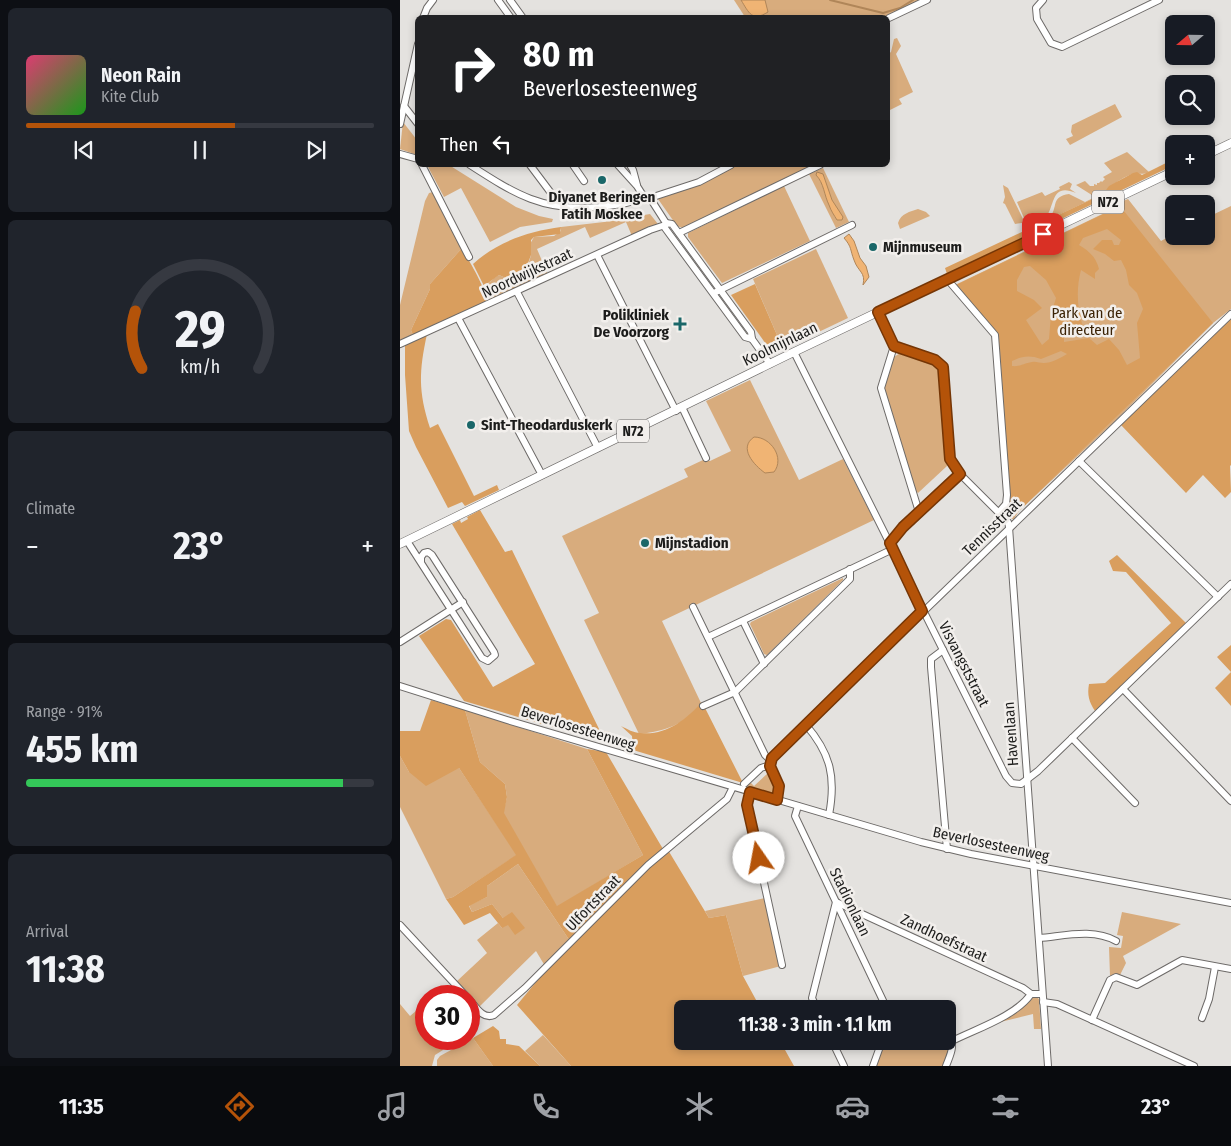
<!DOCTYPE html>
<html lang="en">
<head>
<meta charset="utf-8">
<style>
	body { margin:0; font-family:"Fira Sans Condensed",sans-serif; background:#20242c; color:#f1f3f6; height:100vh; display:flex; flex-direction:column; font-size:19px; white-space:nowrap }
	* { box-sizing:border-box; margin:0 }
	p { font-size:16px; color:#9ea1a6 }
	.icon { flex:none; width:28px; height:28px; fill:none; stroke:currentColor; stroke-width:2; stroke-linecap:round; stroke-linejoin:round }
	.map { position:relative; flex:1; overflow:hidden }
	.side { display:flex; flex-direction:column; gap:8px; padding:8px; background:#0d0f14; width:400px }
	.side>* { flex:none }
	.banner { position:absolute; left:15px; top:15px; width:475px; height:152px; border-radius:8px; box-shadow:0 2px 8px #0003; background:#202124; color:#fff; overflow:hidden }
	.needle { width:32px; rotate:250deg }
	.buttons { position:absolute; left:765px; top:15px; display:grid; gap:10px }
	.buttons a { display:grid; place-items:center; width:50px; height:50px; border-radius:8px; background:#171b24; box-shadow:0 2px 8px #0003; font-size:25px }
	.speed { position:absolute; left:15px; top:985px; display:flex; gap:10px; font-size:25px; font-weight:700; text-align:center }
	.speed>* { display:grid; place-content:center; width:65px; height:65px; border-radius:50%; background:#171b24; box-shadow:0 2px 8px #0003; line-height:1 }
	.speed .limit { border:8px solid #d22; background:#fff; color:#111 }
	.pin { position:absolute; display:grid; place-items:center; width:42px; height:42px; color:#fff; margin:-21px; border-radius:10px; box-shadow:0 2px 8px #0006 }
	.me { position:absolute; width:55px; margin:-28px; rotate:348deg; stroke-linejoin:round; filter:drop-shadow(0 0 4px #0008) }
	.turn { display:flex; align-items:center; gap:18px; height:105px; padding:0 25px; font-size:22px }
	.turn .icon { width:65px; height:65px; stroke-width:2.5 }
	.turn b { display:block; font-size:35px; line-height:42px }
	.then { display:flex; align-items:center; height:48px; padding:0 25px; background:#0003; gap:10px; font-size:19px }
	.big { font-size:38px; font-weight:700; line-height:1.1 }
	.side .tile { flex:1; display:flex; flex-direction:column; justify-content:center; gap:8px; min-width:0; padding:0 18px; border-radius:8px; background:#20242c }
	.side .dial { align-items:center; gap:0 }
	.dial svg { height:130px; overflow:visible; fill:none; stroke:#363941; stroke-width:7; stroke-linecap:round; text-anchor:middle }
	.dial text { fill:#f1f3f6; stroke:none }
	.song { display:flex; align-items:center; gap:15px }
	.cover { width:60px; height:60px; border-radius:8px; background:linear-gradient(135deg,hsl(340 70% 55%),hsl(120 70% 35%)) }
	.played { height:5px; border-radius:2px; background:linear-gradient(90deg,#b45309 60%,#363941 60%) }
	.keys { display:flex; justify-content:space-around; direction:ltr }
	.heat { display:flex; justify-content:space-between; align-items:center; font-size:28px; direction:ltr }
	.charge { height:8px; border-radius:4px; background:linear-gradient(90deg,#34c759 91%,#363941 0) }
	.trip { position:absolute; left:274px; top:1000px; width:282px; height:50px; border-radius:8px; background:#171b24; box-shadow:0 2px 8px #0003; font-weight:700; line-height:50px; text-align:center }
	.tabs { display:flex; height:80px; justify-content:space-around; align-items:center; background:#090b0e; color:#9ea1a6 }
	.tabs .icon { width:35px; height:35px }
	.tabs .on { color:#b45309 }
	.tabs b { font-size:22px; color:#f1f3f6 }
	main { display:flex; flex:1; min-height:0 }
	.map>svg:first-child { display:block }
	.green { fill:#d8ac7d }
	.forest { fill:#d99e5e; fill-rule:evenodd }
	.water { fill:#f0b474; stroke:#b08659 }
	.lines { fill:none; stroke-linecap:round; stroke-linejoin:round }
	.stream { stroke:#b08659; stroke-width:2 }
	.minor-casing { stroke:#6d6a68; stroke-width:8 }
	.major-casing { stroke:#6d6a68; stroke-width:9 }
	.minor { stroke:#fff; stroke-width:6 }
	.major { stroke:#fff; stroke-width:8 }
	.route-casing { stroke:#753606; stroke-width:12 }
	.route { stroke:#b45309; stroke-width:9 }
	.poi-dot { fill:#1a6769; stroke:#f2efec; stroke-width:2 }
	.labels { text-anchor:middle; dominant-baseline:central; stroke-width:5; stroke-linejoin:round; paint-order:stroke }
	.shield { fill:#f2efec; stroke:#5c5b5a; stroke-width:1 }
	.shield-label { font-size:14px; font-weight:bold; fill:#1c1c1b }
	.poi-label { font-size:15px; font-weight:bold; fill:#1c1c1b; stroke:#f2efec; text-anchor:start }
	.street-label { font-size:15px; fill:#1c1c1b; stroke:#f2efec }
	.park-label { font-size:15px; fill:#3b2306; stroke:#f2efec }
</style>
</head>
<body>
<main>
<section class="side">
<div class="tile">
<div class="song"><i class="cover"></i><div><b>Neon Rain</b><p>Kite Club</p></div></div>
<div class="played"></div>
<div class="keys"><svg class="icon" aria-label="previous" viewBox="0 0 24 24"><path d="M18 5L8 12l10 7zM5 5v14"/></svg><svg class="icon" aria-label="pause" viewBox="0 0 24 24"><path d="M8 5v14M16 5v14"/></svg><svg class="icon" aria-label="next" viewBox="0 0 24 24"><path d="M6 5l10 7-10 7zM19 5v14"/></svg></div>
</div>
<div class="tile dial"><svg viewBox="0 0 100 80">
<path d="M14 69A42 42 0 1 1 86 69"/>
<path d="M14 69A42 42 0 0 1 10 34" stroke="#b45309"/>
<text x="50" y="56" font-size="32" font-weight="700">29</text>
<text x="50" y="72" font-size="11">km/h</text>
</svg></div>
<div class="tile"><p>Climate</p>
<div class="heat"><a>−</a><b class="big">23°</b><a>+</a></div>
</div>
<div class="tile"><p>Range · 91%</p><b class="big">455 km</b><div class="charge"></div></div>
<div class="tile"><p>Arrival</p><b class="big">11:38</b></div>
</section>
<div class="map">
<svg width="831" height="1066" viewBox="0 0 831 1066">
	<rect width="100%" height="100%" fill="#e4e2df"/>
	<g class="green">
		<polygon points="334,0 523,0 486,18 345,17"/>
		<polygon points="497,38 501,46 496,54 513,92 499,99 502,104 488,111 488,54 491,52 494,39"/>
		<polygon points="715,104 722,117 670,145 666,139 673,136 671,132 672,125"/>
		<polygon points="3,122 17,140 17,155 0,149"/>
		<path d="M727,152L749,172C740,176 740,172 733,174C726,175 707,188 703,194L629,229L628,227L651,216C658,205 651,197 669,194L685,202L695,197L676,185L685,181L690,186H694V184L697,185V183H699L701,181L702,182L705,179L703,177L712,172L704,163Z"/>
		<polygon points="27,165 49,165 116,207 139,216 153,219 152,222 120,227 90,242 61,188 44,197"/>
		<polygon points="336,165 414,165 283,228 277,226 258,199 302,184"/>
		<polygon points="423,168 449,222 436,228 409,174"/>
		<path d="M669,182L672,184L670,189L676,193C652,183 655,203 647,216L627,225L617,202L642,192L645,196L660,189L659,187Z"/>
		<polygon points="603,185 608,188 623,219 622,223 615,224 605,204 603,203 605,197"/>
		<polygon points="384,186 410,241 322,283 288,237 288,233"/>
		<polygon points="33,192 62,248 30,284 30,289 11,330 13,335 0,341 0,305 25,201 29,193"/>
		<polygon points="728,199 761,241 774,234 774,236 806,236 806,218 831,206 831,309 813,323 715,421 619,511 614,519 609,519 605,513 610,500 597,335 593,327 555,285 719,206 718,203"/>
		<path d="M518,209L526,212L530,216L500,229L498,223C501,213 510,212 518,209Z"/>
		<path d="M250,214L258,224L232,236L226,222L190,238L185,227L137,249L148,275L91,301L84,286C90,283 94,277 99,275L108,279L127,269L131,255L130,244L134,237L154,236L161,231V227L204,222Z"/>
		<polygon points="416,249 448,318 383,349 353,279"/>
		<polygon points="500,353 538,365 540,368 547,466 518,493 516,491 484,386 494,357"/>
		<path d="M350,380L399,480L443,459L474,520L262,621L301,703C285,725 265,731 239,734L184,620L199,613L162,536L288,477L284,469L303,460L310,461L331,451L306,401Z"/>
		<polygon points="443,578 443,580 367,655 364,654 350,624 351,622"/>
		<polygon points="65,710 187,749 243,855 157,907 103,813 107,797 105,784 80,762"/>
		<polygon points="0,756 9,772 59,768 117,855 53,897 46,899 0,807"/>
		<polygon points="368,768 376,785 376,792 374,794 347,786 350,782 354,786 368,773 364,769"/>
		<polygon points="118,864 170,941 145,966 136,951 79,1007 56,982 87,953 77,940 98,923 102,928 103,918 92,904 72,912 69,905 87,897 87,886"/>
		<polygon points="365,898 381,966 343,976 326,915 309,918 305,911"/>
		<polygon points="722,912 781,924 723,956 726,963 720,975 715,974 710,976 709,947 721,948 723,936 717,935"/>
		<polygon points="635,996 639,999 641,1029 634,1029 633,1014 596,1023 619,1011 632,997"/>
		<polygon points="0,1004 10,1016 16,1011 26,1025 26,1039 36,1039 43,1050 35,1055 32,1066 0,1066"/>
		<polygon points="143,1035 171,1066 140,1066 125,1051"/>
		<polygon points="73,1038 93,1066 37,1066 37,1060 40,1056"/>
		<polygon points="484,1041 546,1041 549,1050 544,1066 476,1066"/>
	</g>
	<g class="forest">
		<polygon points="774,159 774,165 547,274 545,268 703,194 709,186 733,173 737,172 742,175"/>
		<path d="M720,206L813,323L619,511L611,503L599,334L556,285ZM707,229L721,240L719,245H714L712,240H702L693,249L705,254L714,261L721,260L726,270L729,285L737,293L743,309L737,323L740,358L727,365L719,350L709,339L697,345L689,338L664,342V338L683,327C677,308 676,289 681,270L695,279V273L699,269C696,257 689,251 679,245L683,238ZM630,266L646,280L656,298L651,314L649,339L642,345L626,320L642,308L634,300L617,291V280L624,267ZM661,351L667,354C661,358 651,363 644,363C639,363 636,361 632,362C624,363 620,367 612,366V361C622,356 630,355 641,359Z"/>
		<path d="M161,227L160,234L134,237L131,240V255L124,274L108,279L99,275L84,286L73,264C97,242 129,231 161,227Z"/>
		<path d="M62,248C69,262 87,288 86,303L13,335L11,330L30,289V284Z"/>
		<polygon points="355,284 383,349 373,354 331,295"/>
		<polygon points="831,319 831,465 830,466 831,492 825,498 803,475 786,493 721,425"/>
		<path d="M27,334C19,371 18,391 30,428L38,424L74,496L97,485L99,490L65,506L62,502L48,508L16,447L9,431L5,375V344Z"/>
		<polygon points="80,510 105,552 112,550 200,731 210,732 206,743 188,737 169,724 152,727 64,701 19,636 46,619 51,620 93,687 135,664 52,524 60,520 61,523 68,519 67,517"/>
		<path d="M717,555L786,623L695,711C689,702 687,695 689,684L705,683L771,623L726,572L713,571L709,561Z"/>
		<polygon points="831,645 831,706 815,688 831,672 817,657"/>
		<polygon points="31,700 65,710 80,762 105,784 107,797 104,813 157,906 243,855 187,749 206,752 260,844 265,852 268,850 309,918 326,915 343,976 361,1009 282,1009 282,1041 380,1041 394,1066 171,1066 117,1005 170,941 118,864 87,886 87,897 69,906 72,912 92,904 103,918 112,912 125,928 115,935 108,925 102,928 90,913 64,925 46,899 53,897 116,855 59,768 26,786 9,772 0,756 0,731 20,731"/>
		<path d="M302,702L343,783L233,750L232,736L221,726C227,729 234,733 240,733C265,736 286,720 302,702Z"/>
		<polygon points="93,1026 99,1031 100,1039 106,1039 106,1044 119,1046 140,1066 93,1066 73,1038"/>
	</g>
	<g class="water">
		<path d="M341,0H365L368,12C352,22 349,13 341,0Z"/>
		<path d="M417,172L423,174L432,200L443,217L442,220H437C434,215 431,211 429,205C424,195 424,183 416,175Z"/>
		<path d="M449,234L454,241L460,258L466,266L469,277L463,285C466,272 458,272 454,260C450,250 452,247 444,238Z"/>
		<path d="M354,437C371,437 385,458 374,472L365,473C354,465 338,448 354,437Z"/>
	</g>
	<g class="lines">
		<polyline class="stream" points="430,0 483,13 500,8 513,0"/>
		<g class="minor-casing">
			<g id="minor">
				<polyline points="98,0 111,18"/>
				<polyline points="110,0 123,18"/>
				<polyline points="643,0 636,8 637,19 651,43 662,47 759,0"/>
				<polyline points="23,18 27,8 33,0"/>
				<polyline points="489,18 527,0"/>
				<polyline points="4,106 18,124"/>
				<polyline points="0,124 18,44"/>
				<polyline points="0,154 18,159"/>
				<polyline points="22,165 69,257"/>
				<path d="M70,165C115,194 143,212 199,207C215,205 230,204 244,197"/>
				<polyline points="130,165 160,205"/>
				<polyline points="173,165 184,181"/>
				<polyline points="218,165 237,186 244,197 250,198 299,182 331,165"/>
				<polyline points="230,165 233,170 237,185"/>
				<polyline points="250,198 266,223 265,228 345,337 352,339"/>
				<polyline points="266,223 272,224 351,332 352,339 370,364"/>
				<polyline points="279,233 420,165"/>
				<polyline points="197,255 276,411"/>
				<polyline points="547,279 595,335 607,495 606,504 599,512"/>
				<polyline points="117,292 198,448"/>
				<polyline points="316,292 452,225"/>
				<polyline points="478,312 494,346 535,360 543,367 550,459 560,474 608,522 609,527 648,1066"/>
				<polyline points="58,318 142,475"/>
				<polyline points="0,344 250,230 265,225"/>
				<polyline points="494,346 481,388 519,512"/>
				<polyline points="394,352 606,776 612,783 621,784 638,771 831,584"/>
				<polyline points="282,407 306,458"/>
				<polyline points="679,461 818,597"/>
				<polyline points="7,541 82,658 88,661 95,655 94,652 32,555 28,552 24,553 21,557 21,562"/>
				<polyline points="489,543 503,527 560,474"/>
				<polyline points="293,607 365,755 370,760"/>
				<polyline points="343,621 364,664"/>
				<polyline points="308,637 493,549"/>
				<polyline points="0,642 63,602"/>
				<polyline points="543,650 531,659 531,667 547,849"/>
				<polyline points="0,686 107,720 521,842 571,854 831,903"/>
				<polyline points="723,689 831,801"/>
				<polyline points="303,706 335,692 450,579 450,569"/>
				<path d="M406,725C431,754 436,778 429,815"/>
				<polyline points="672,738 735,803"/>
				<polyline points="370,760 831,314"/>
				<path d="M370,760C369,776 383,778 377,800"/>
				<polyline points="344,784 361,768 370,765"/>
				<polyline points="350,792 347,805 382,965"/>
				<polyline points="398,806 395,816 487,1009"/>
				<polyline points="0,925 66,996"/>
				<path d="M639,938C664,936 693,928 716,941"/>
				<path d="M69,999C76,1007 83,1020 94,1015L125,988L248,865L327,799L333,787"/>
				<polyline points="643,1002 657,1004 794,1066"/>
				<polyline points="417,1009 412,998 436,902 623,988 631,994 642,994"/>
				<polyline points="802,1018 809,999 815,967"/>
				<polyline points="692,1020 710,980 716,977 737,985 782,960 831,969"/>
				<polyline points="432,1041 444,1066"/>
				<path d="M552,1041C576,1029 616,1016 631,994"/>
				<polyline points="473,1066 482,1041"/>
				<path d="M546,1066C550,1055 556,1046 548,1036"/>
			</g>
		</g>
		<g class="major-casing">
			<g id="major">
				<polyline points="806,155 831,143"/>
				<polyline points="0,544 394,352 774,171"/>
			</g>
		</g>
		<use href="#minor" class="minor"/>
		<use href="#major" class="major"/>
	</g>
	<g class="lines">
		<g class="route-casing">
			<polyline id="route" points="359,858 347,805 350,792 377,800 379,786 370,766 372,758 522,611 490,543 503,527 560,474 550,459 543,367 535,360 494,346 478,312 643,234"/>
		</g>
		<use href="#route" class="route"/>
	</g>
	<g class="poi-dot">
		<circle cx="202" cy="180" r="5"/>
		<circle cx="473" cy="247" r="5"/>
		<path d="M277.5 316.5h5v5h5v5h-5v5h-5v-5h-5v-5h5z"/>
		<circle cx="71" cy="425" r="5"/>
		<circle cx="245" cy="543" r="5"/>
	</g>
	<g class="labels">
		<g class="shield">
			<rect x="692" y="190.5" width="32" height="23" rx="4"/>
			<rect x="217" y="419.5" width="32" height="23" rx="4"/>
		</g>
		<g class="shield-label">
			<text x="708" y="202">N72</text>
			<text x="233" y="431">N72</text>
		</g>
		<g class="poi-label">
			<text x="202" y="197" text-anchor="middle">Diyanet Beringen<tspan x="202" dy="17">Fatih Moskee</tspan></text>
			<text x="483" y="247">Mijnmuseum</text>
			<text x="269" y="315" text-anchor="end">Polikliniek<tspan x="269" dy="17">De Voorzorg</tspan></text>
			<text x="81" y="425">Sint-Theodarduskerk</text>
			<text x="255" y="543">Mijnstadion</text>
		</g>
		<g class="street-label">
			<text transform="translate(127 273) rotate(-25)">Noordwijkstraat</text>
			<text transform="translate(380 344) rotate(-26)">Koolmijnlaan</text>
			<text transform="translate(592 527) rotate(-44)">Tennisstraat</text>
			<text transform="translate(564 664) rotate(63)">Visvangststraat</text>
			<text transform="translate(178 728) rotate(17)">Beverlosesteenweg</text>
			<text transform="translate(611 734) rotate(-94)">Havenlaan</text>
			<text transform="translate(591 844) rotate(12)">Beverlosesteenweg</text>
			<text transform="translate(450 902) rotate(64)">Stadionlaan</text>
			<text transform="translate(193 903) rotate(-46)">Ulfortstraat</text>
			<text transform="translate(544 938) rotate(25)">Zandhoefstraat</text>
		</g>
		<g class="park-label">
			<text x="687" y="313">Park van de<tspan x="687" dy="17">directeur</tspan></text>
		</g>
	</g>
</svg>
<div class="buttons">
<a><svg class="needle" viewBox="-14 -14 28 28"><path d="M0-13l5 13h-10z" fill="#e53935"/><path d="M0 13l5-13h-10z" fill="#9ea1a6"/></svg></a>
<a><svg class="icon" aria-label="search" viewBox="0 0 24 24"><circle cx="10" cy="10" r="6"/><path d="M15 15l6 6"/></svg></a>
<a>+</a>
<a>−</a>
</div>
<div class="speed"><div class="limit">30</div></div>
<div class="pin" style="left:643px;top:234px;background:#d93025"><svg class="icon" aria-label="arrive" viewBox="0 0 24 24"><path d="M6 21V4h12l-3 4 3 4H6"/></svg></div>
<svg class="me" style="left:359px;top:858px" viewBox="-20 -20 40 40"><circle r="19" fill="#fff"/><path d="M0-13L10 11 0 6-10 11z" fill="#b45309"/></svg>
<div class="trip">11:38 · 3 min · 1.1 km</div>
<div class="banner">
<div class="turn"><svg class="icon" aria-label="right" viewBox="0 0 24 24"><path d="M7 20v-9h11M14 6l5 5-5 5"/></svg><div><b>80 m</b>Beverlosesteenweg</div></div>
<div class="then">Then<svg class="icon" aria-label="left" viewBox="0 0 24 24"><path d="M17 20v-9H6M10 6l-5 5 5 5"/></svg></div>
</div>
</div>
</main>
<nav class="tabs">
<b>11:35</b>
<svg class="icon on" aria-label="directions" viewBox="0 0 24 24"><path d="M12 3l9 9-9 9-9-9zM9 14v-3h6M13 9l2 2-2 2"/></svg>
<svg class="icon" aria-label="music" viewBox="0 0 24 24"><path d="M9 18V5l10-2v13"/><circle cx="6" cy="18" r="3"/><circle cx="16" cy="16" r="3"/></svg>
<svg class="icon" aria-label="phone" viewBox="0 0 24 24"><path d="M5 4h4l2 5-3 2q2 4 5 5l2-3 5 2v4C11 20 4 13 5 4z"/></svg>
<svg class="icon" aria-label="climate" viewBox="0 0 24 24"><path d="M12 3v18M4 7l16 10M4 17L20 7"/></svg>
<svg class="icon" aria-label="car" viewBox="0 0 24 24"><path d="M5 17H2v-5l4-1 3-4h7l3 4 3 1v5h-3M9 17h6M6 11h13"/><circle cx="7" cy="17" r="2"/><circle cx="17" cy="17" r="2"/></svg>
<svg class="icon" aria-label="filters" viewBox="0 0 24 24"><path d="M4 7h16M4 17h16"/><circle cx="9" cy="7" r="2"/><circle cx="15" cy="17" r="2"/></svg>
<b>23°</b>
</nav>
</body>
</html>
